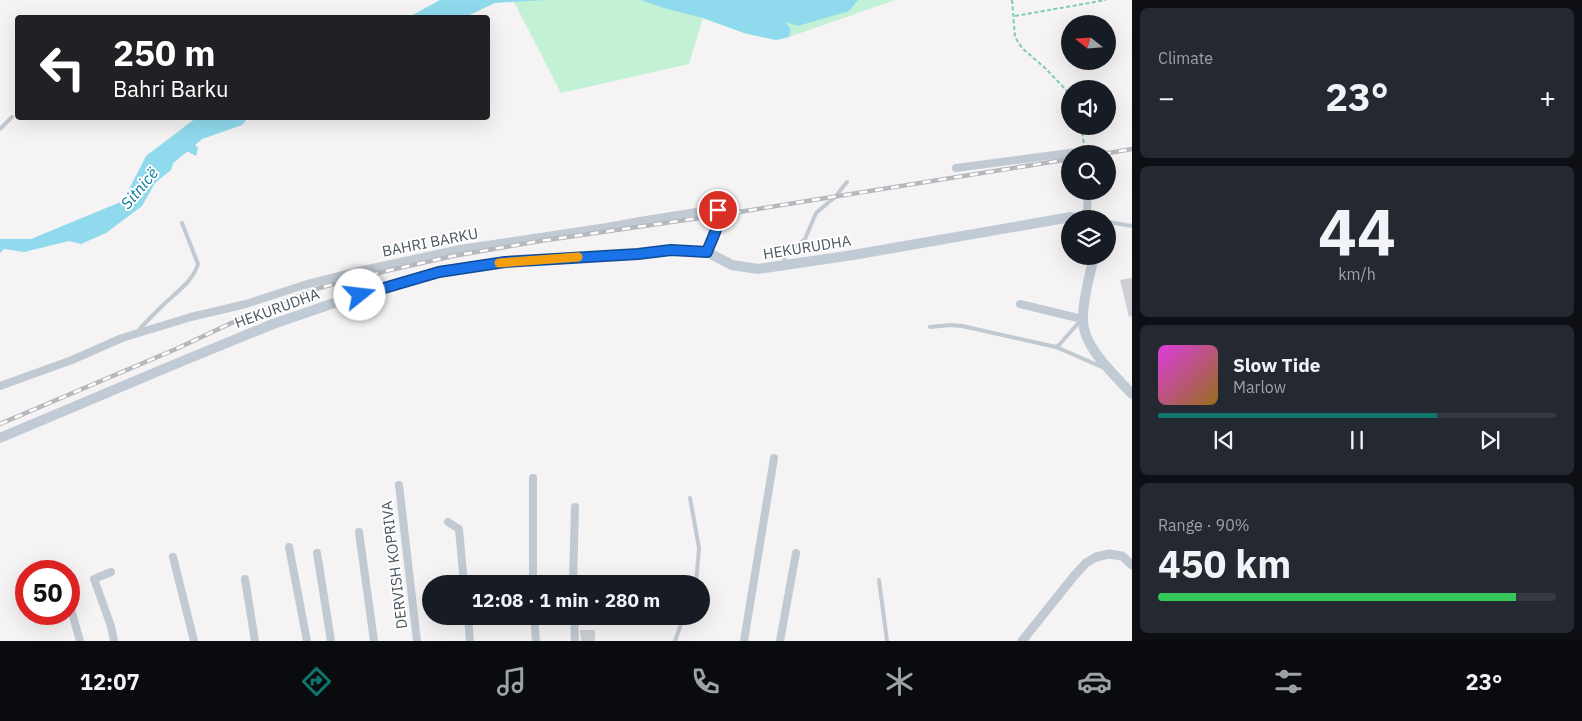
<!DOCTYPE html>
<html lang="en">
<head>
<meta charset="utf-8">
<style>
	body { margin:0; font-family:"IBM Plex Sans",sans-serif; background:#242831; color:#f1f3f6; height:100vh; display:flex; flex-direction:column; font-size:19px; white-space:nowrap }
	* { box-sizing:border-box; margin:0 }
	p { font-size:16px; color:#9ea1a6 }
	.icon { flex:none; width:28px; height:28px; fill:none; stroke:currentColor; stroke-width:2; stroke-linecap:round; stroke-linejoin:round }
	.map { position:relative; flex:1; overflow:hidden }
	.sheet { display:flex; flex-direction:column; gap:8px; padding:8px; background:#0d0f14; width:450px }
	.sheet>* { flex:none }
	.hud { position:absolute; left:15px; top:15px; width:475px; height:105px; border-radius:5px; box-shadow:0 5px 20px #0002; background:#202124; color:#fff; overflow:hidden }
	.needle { width:32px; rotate:287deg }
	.fabs { position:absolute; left:1061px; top:15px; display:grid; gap:10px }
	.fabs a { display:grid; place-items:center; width:55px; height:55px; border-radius:50%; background:#171b24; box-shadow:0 5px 20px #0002; font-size:25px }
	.speed { position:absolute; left:15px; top:560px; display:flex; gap:10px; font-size:25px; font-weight:700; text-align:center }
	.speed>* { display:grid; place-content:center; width:65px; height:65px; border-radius:50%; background:#171b24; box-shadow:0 5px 20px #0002; line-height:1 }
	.speed .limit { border:8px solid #d22; background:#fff; color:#111 }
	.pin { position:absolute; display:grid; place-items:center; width:42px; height:42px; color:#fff; margin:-21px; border:2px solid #fff; border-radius:50%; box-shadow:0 1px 5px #0007 }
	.me { position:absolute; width:55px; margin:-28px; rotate:74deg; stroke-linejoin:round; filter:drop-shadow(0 0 4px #0008) }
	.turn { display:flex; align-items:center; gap:18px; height:105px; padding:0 15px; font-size:22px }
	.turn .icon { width:65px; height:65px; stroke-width:2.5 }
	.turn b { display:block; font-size:35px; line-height:42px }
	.big { font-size:38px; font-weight:700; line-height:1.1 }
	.sheet .tile { flex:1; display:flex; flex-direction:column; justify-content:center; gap:8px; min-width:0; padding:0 18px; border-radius:8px; background:#242831 }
	.sheet .dial { align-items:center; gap:0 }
	.dial b { font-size:65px; line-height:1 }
	.song { display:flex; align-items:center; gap:15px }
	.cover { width:60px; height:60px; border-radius:8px; background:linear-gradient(135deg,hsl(300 70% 55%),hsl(40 70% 35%)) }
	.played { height:5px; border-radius:2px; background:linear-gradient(90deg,#0f766e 70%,#363941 70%) }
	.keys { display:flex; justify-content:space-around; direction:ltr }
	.heat { display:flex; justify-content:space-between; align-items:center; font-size:28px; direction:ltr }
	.charge { height:8px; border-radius:4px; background:linear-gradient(90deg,#34c759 90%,#363941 0) }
	.trip { position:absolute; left:422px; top:575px; width:288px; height:50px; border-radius:25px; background:#171b24; box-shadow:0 5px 20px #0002; font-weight:700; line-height:50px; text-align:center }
	.tabs { display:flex; height:80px; justify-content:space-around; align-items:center; background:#090b0e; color:#9ea1a6 }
	.tabs .icon { width:35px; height:35px }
	.tabs .current { color:#0f766e }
	.tabs b { font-size:22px; color:#f1f3f6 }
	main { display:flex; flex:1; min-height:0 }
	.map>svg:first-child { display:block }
	.green { fill:#c3f1d5 }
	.water { fill:#90daee }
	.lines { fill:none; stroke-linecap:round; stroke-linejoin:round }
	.river { stroke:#90daee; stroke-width:16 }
	.building { fill:#cdcfd5 }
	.path { stroke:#7ad0a6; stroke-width:2; stroke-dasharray:4 2.5; stroke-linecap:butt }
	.service { stroke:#c1cad2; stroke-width:4 }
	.minor { stroke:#c1cad2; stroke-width:8 }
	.tertiary { stroke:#c1cad2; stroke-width:9 }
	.secondary { stroke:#c1cbd6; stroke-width:10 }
	.rail-casing { stroke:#b5b8bd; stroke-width:4.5 }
	.rail { stroke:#fff; stroke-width:2.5; stroke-dasharray:8; stroke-linecap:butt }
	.route-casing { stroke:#114b97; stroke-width:12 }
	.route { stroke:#1a73e8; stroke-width:9 }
	.slow { stroke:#f59e0b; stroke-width:9 }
	.labels { text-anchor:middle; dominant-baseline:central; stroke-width:4; stroke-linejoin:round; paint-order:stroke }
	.street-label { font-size:15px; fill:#4a5661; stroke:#fff }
	.water-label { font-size:16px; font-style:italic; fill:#0c7c9b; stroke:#fff }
</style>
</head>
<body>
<main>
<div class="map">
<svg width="1132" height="641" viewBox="0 0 1132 641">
	<rect width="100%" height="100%" fill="#f5f3f3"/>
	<polygon class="green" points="513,0 895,0 789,37 776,40 744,33 703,18 689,64 561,93"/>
	<g class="water">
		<polygon points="440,0 544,0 495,3 465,17 409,17"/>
		<polygon points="641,0 858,0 849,11 798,26 785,22 791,29 789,37 776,40 744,33 703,18 664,8"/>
		<polygon points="196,118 229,118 227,119 228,130 207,131 193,143 198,148 196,156 179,147 171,170 155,183 142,206 106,233 81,244 69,241 24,252 4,249 0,253 0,239 31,239 123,201 146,156"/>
	</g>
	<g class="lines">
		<polyline class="river" points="162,162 198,132 238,118"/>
	</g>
	<g class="building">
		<polygon points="1132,278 1132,316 1129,317 1120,280"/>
		<polygon points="580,630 595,630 595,641 581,641"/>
	</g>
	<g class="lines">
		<g class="path">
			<polyline points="1012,0 1015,37 1022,48 1045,68 1070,94"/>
			<polyline points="1015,16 1106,0"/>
			<polyline points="1081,126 1084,144"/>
			<polyline points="247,312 248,324"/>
		</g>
		<g class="service">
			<polyline points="0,129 12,117"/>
			<polyline points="1108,222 1132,226"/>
			<polyline points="785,263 784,256 805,239 816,213 835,197 847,182"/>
			<polyline points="930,327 950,325 962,326 1056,347 1059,345 1081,320"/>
			<path d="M137,332C145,323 154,314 162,306C176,292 192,283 198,264L182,223"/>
			<polyline points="1056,347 1102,367"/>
			<polyline points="690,498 699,548 696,584"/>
			<polyline points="879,580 887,641"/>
			<polyline points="675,641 684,616"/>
		</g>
		<g class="minor">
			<polyline points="956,168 1085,151 1085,154"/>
			<polyline points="1080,219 1087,211 1088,191"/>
			<polyline points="1020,304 1082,319"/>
			<polyline points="0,386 72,360 122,338 191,317 246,304 304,285 363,270 460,249 607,227 640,221 715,209 718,210 720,215 707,252"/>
			<polyline points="399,485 417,641"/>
			<polyline points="448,522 459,529 464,584"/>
			<polyline points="359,532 374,641"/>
			<polyline points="289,547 307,641"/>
			<polyline points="317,553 331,641"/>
			<polyline points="173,557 194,641"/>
			<polyline points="111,572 94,579 111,626 114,641"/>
			<polyline points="245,579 255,641"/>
			<polyline points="533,584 533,478"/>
			<polyline points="573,584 575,507"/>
			<polyline points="69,602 80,641"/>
			<polyline points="468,616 470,641"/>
			<polyline points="534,616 536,641"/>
			<polyline points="574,616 575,641"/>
			<polyline points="744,641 774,458"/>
			<polyline points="780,641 796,553"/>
		</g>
		<polyline class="tertiary" points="1022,641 1074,576 1086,563 1096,557 1109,554 1122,556 1132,565"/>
		<g class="secondary">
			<path d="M1094,256C1090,276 1083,297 1083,317C1081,346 1114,374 1132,394"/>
			<polyline points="0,438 173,365 273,324 343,300 439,271 505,262 638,254 671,250 707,252 732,265 758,269 853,255 1071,217 1081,219"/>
		</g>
		<g class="rail-casing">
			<g id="rail">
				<polyline points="1103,154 1132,149"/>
				<polyline points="0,424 176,349 257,311 319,288 386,271 453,256 540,241 720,215 1070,159"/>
			</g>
		</g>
		<use href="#rail" class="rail"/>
	</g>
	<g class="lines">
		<g class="route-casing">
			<path id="route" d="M360,295L439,272L505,262L638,254L671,250L707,252C711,240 722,222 718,210"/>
		</g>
		<use href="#route" class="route"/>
		<polyline class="slow" points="499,263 578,257"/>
	</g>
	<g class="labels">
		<g class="street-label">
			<text transform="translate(430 242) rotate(-11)">BAHRI BARKU</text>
			<text transform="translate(807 247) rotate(-9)">HEKURUDHA</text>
			<text transform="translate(277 308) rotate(-20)">HEKURUDHA</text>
			<text transform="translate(394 565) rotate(-97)">DERVISH KOPRIVA</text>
		</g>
		<g class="water-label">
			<text transform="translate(139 188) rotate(-50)">Sitnicë</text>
		</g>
	</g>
</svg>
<div class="fabs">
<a><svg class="needle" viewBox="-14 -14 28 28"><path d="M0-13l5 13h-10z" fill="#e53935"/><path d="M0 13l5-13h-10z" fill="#9ea1a6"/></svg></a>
<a><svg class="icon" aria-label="sound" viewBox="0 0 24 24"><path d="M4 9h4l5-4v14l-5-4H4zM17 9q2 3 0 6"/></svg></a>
<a><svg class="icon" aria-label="search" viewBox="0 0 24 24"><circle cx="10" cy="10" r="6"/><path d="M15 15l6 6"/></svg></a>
<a><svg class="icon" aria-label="layers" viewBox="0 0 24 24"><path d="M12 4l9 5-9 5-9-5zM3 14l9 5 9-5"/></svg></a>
</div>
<div class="speed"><div class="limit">50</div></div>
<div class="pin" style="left:718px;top:210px;background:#d93025"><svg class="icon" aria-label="arrive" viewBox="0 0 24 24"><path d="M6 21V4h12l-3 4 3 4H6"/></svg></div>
<svg class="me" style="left:360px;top:295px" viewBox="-20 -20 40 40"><circle r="19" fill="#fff"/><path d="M0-13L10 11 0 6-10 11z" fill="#1a73e8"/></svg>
<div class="trip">12:08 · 1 min · 280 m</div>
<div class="hud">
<div class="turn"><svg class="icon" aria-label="left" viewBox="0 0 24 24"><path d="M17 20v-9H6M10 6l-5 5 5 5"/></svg><div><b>250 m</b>Bahri Barku</div></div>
</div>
</div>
<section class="sheet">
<div class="tile"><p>Climate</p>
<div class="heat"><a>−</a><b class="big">23°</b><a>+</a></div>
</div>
<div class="tile dial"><b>44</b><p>km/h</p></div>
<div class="tile">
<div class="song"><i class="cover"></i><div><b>Slow Tide</b><p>Marlow</p></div></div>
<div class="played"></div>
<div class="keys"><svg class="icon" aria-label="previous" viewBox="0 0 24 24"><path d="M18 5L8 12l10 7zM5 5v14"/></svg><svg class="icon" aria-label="pause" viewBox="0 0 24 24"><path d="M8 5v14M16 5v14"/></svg><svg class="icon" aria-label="next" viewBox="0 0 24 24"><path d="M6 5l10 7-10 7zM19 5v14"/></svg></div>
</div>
<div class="tile"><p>Range · 90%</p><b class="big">450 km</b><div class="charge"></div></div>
</section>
</main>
<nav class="tabs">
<b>12:07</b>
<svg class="icon current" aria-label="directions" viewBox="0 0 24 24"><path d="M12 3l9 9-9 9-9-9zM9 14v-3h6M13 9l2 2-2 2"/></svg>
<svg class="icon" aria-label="music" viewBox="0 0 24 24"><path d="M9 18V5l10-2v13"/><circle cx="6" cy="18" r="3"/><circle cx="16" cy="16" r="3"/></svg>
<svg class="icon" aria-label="phone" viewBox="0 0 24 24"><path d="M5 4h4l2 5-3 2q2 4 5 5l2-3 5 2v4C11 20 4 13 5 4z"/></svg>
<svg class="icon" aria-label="climate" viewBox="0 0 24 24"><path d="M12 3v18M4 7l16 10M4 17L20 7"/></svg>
<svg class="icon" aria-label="car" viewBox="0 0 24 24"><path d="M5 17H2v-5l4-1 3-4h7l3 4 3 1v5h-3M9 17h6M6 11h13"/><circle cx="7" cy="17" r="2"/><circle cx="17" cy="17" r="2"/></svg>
<svg class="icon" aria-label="filters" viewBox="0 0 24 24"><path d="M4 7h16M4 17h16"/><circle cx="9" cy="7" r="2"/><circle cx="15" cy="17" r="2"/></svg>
<b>23°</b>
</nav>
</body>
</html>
